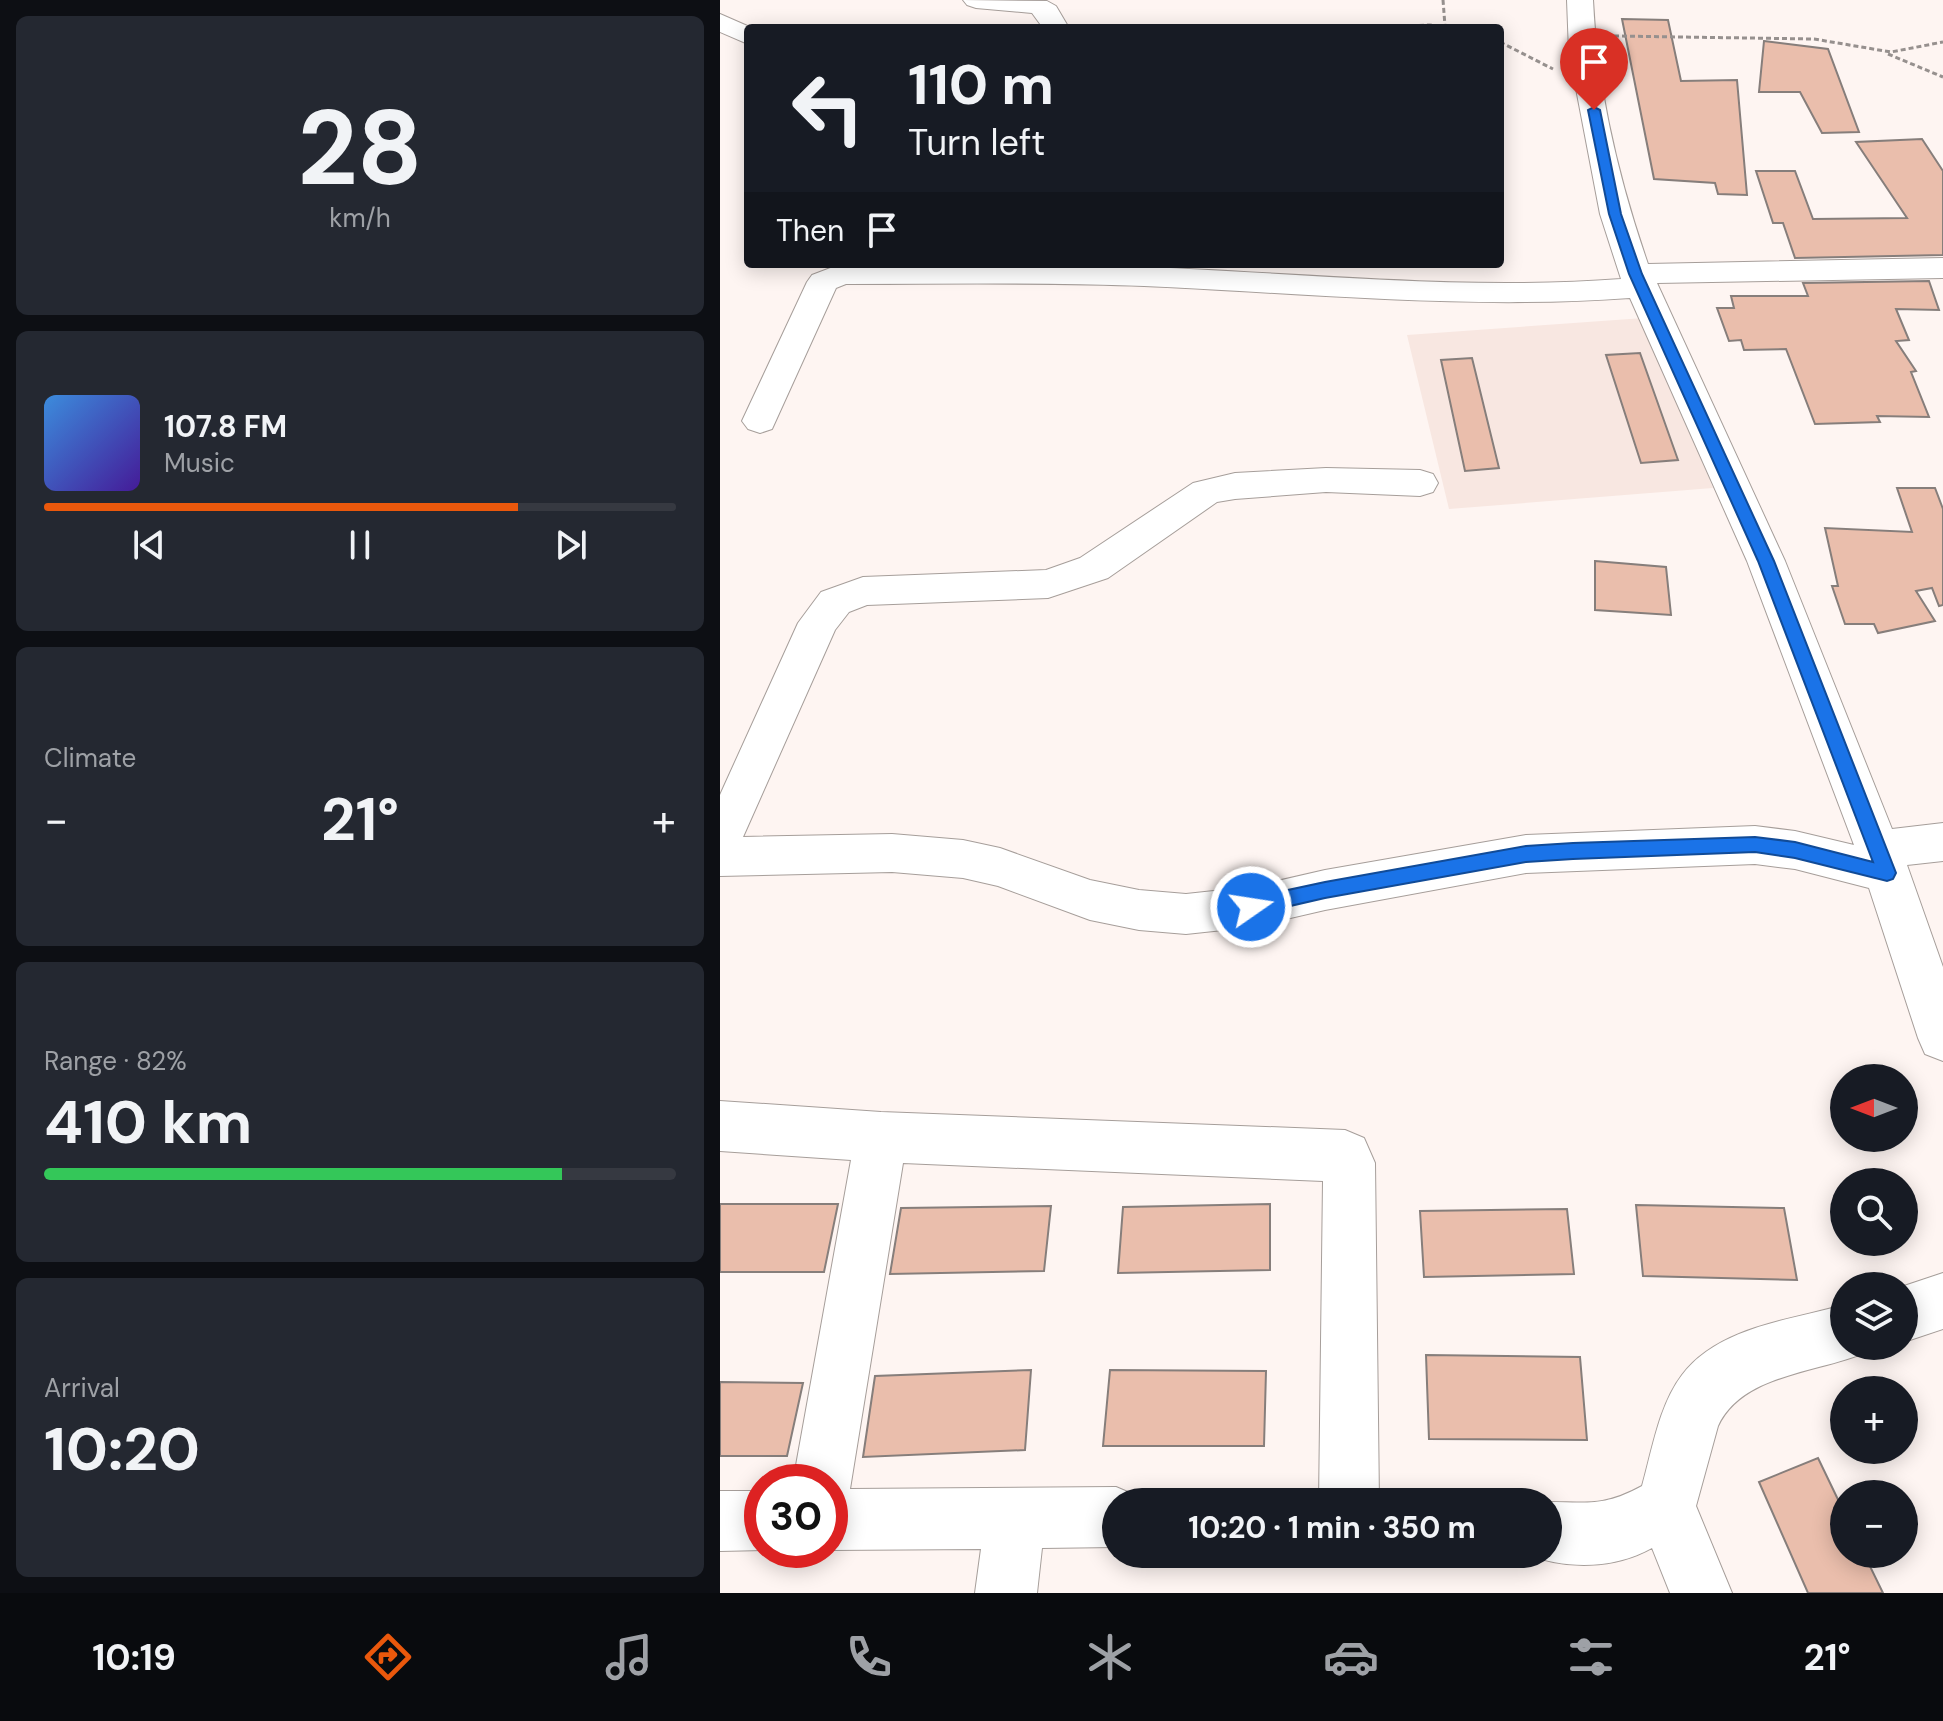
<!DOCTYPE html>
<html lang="en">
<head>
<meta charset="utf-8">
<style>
	body { margin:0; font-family:"DM Sans",sans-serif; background:#242831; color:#f1f3f6; height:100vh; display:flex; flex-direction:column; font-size:30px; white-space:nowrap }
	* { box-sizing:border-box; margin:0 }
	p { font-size:26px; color:#9ea1a6 }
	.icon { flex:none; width:44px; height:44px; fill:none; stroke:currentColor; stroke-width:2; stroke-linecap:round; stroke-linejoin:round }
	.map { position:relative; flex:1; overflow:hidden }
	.sheet { display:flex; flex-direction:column; gap:16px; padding:16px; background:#0d0f14; width:720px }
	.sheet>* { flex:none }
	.top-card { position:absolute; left:24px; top:24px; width:760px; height:244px; border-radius:8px; box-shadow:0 4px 20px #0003; background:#171b24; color:#f1f3f6; overflow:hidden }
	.needle { width:52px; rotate:270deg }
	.tools { position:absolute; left:1110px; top:1064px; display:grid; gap:16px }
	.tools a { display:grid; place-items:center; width:88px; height:88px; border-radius:50%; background:#171b24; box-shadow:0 4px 20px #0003; font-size:40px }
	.speed { position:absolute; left:24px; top:1464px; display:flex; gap:16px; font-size:40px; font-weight:700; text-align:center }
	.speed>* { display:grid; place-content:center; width:104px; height:104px; border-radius:50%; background:#171b24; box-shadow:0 4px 20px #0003; line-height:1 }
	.speed .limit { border:12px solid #d22; background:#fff; color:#111 }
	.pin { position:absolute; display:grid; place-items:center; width:68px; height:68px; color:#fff; margin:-82px -34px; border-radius:50% 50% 50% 0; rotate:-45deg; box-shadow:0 0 8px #0007 }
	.pin .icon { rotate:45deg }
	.me { position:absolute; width:88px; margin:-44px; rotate:77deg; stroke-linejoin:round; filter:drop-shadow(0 0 6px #0008) }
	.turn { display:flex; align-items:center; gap:28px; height:168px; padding:0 32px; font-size:36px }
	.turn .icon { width:104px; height:104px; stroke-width:2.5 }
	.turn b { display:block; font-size:56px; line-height:68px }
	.then { display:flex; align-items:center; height:76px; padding:0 32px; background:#0003; gap:16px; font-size:30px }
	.big { font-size:60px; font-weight:700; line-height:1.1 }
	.sheet .card { flex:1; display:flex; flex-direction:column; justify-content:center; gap:12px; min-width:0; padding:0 28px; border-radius:12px; background:#242831 }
	.sheet .dial { align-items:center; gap:0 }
	.dial b { font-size:104px; line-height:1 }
	.song { display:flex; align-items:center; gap:24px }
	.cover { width:96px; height:96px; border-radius:12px; background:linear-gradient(135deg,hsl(210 70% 55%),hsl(260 70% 35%)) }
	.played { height:8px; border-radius:4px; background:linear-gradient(90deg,#ea580c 75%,#363941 75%) }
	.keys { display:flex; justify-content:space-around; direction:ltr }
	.heat { display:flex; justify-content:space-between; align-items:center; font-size:44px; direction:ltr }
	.charge { height:12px; border-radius:6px; background:linear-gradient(90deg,#34c759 82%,#363941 0) }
	.trip { position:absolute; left:382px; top:1488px; width:460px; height:80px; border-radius:40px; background:#171b24; box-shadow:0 4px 20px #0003; font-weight:700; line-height:80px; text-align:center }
	.dock { display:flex; height:128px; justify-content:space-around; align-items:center; background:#090b0e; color:#9ea1a6 }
	.dock .icon { width:56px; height:56px }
	.dock .active { color:#ea580c }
	.dock b { font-size:36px; color:#f1f3f6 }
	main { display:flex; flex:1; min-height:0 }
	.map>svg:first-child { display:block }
	.built { fill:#f8e7e1 }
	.building { fill:#eabeac; stroke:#867e7b; stroke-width:2 }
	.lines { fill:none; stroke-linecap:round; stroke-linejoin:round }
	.minor-casing { stroke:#a69e9a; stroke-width:2 }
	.path { stroke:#96908e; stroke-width:3; stroke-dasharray:5 3; stroke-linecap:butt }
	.minor { fill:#fff; fill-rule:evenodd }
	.route { fill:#1a73e8; stroke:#114b97; stroke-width:2 }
</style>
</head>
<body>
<main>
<section class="sheet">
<div class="card dial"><b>28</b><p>km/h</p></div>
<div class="card">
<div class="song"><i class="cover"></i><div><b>107.8 FM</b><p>Music</p></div></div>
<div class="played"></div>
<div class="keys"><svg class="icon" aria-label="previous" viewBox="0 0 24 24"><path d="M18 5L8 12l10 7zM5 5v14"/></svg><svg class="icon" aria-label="pause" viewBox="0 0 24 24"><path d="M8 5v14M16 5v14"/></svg><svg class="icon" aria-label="next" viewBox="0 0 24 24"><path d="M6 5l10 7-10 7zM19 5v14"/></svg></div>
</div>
<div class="card"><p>Climate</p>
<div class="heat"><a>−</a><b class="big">21°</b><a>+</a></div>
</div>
<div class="card"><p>Range · 82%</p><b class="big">410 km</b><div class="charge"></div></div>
<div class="card"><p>Arrival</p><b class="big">10:20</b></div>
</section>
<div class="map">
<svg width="1223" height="1593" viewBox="0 0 1223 1593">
	<rect width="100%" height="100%" fill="#fef5f2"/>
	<polygon class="built" points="924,318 993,488 729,509 687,335"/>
	<g class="building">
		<polygon points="902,19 948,20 961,81 1017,80 1027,195 998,194 995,183 934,179"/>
		<polygon points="1044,41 1108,49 1139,132 1102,133 1080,92 1039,92"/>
		<polygon points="1202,139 1223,171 1223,255 1075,258 1063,223 1053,223 1036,171 1075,171 1093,219 1187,218 1136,142"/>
		<polygon points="1209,281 1219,310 1176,309 1189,340 1176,341 1196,371 1191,372 1209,417 1157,416 1160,422 1095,424 1066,349 1024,350 1021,340 1009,341 997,308 1014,308 1011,296 1088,296 1083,283"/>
		<polygon points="920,353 958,460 921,463 886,355"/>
		<polygon points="752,358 779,468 745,471 721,360"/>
		<polygon points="1177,488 1215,488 1223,509 1223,605 1219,606 1212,588 1196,591 1215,621 1158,633 1154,624 1125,624 1112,586 1118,586 1105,528 1192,532"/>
		<polygon points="875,561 946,567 951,615 875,610"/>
		<polygon points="0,1204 118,1204 104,1272 0,1272"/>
		<polygon points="550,1204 550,1270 398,1273 403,1207"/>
		<polygon points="916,1205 1064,1208 1077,1280 923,1276"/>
		<polygon points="331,1206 324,1271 170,1274 181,1208"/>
		<polygon points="847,1209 854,1274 704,1277 700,1211"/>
		<polygon points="706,1355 860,1357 867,1440 709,1439"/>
		<polygon points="311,1370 305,1450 143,1457 155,1376"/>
		<polygon points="390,1370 546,1371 544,1446 383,1446"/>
		<polygon points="0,1382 83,1383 67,1456 0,1456"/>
		<polygon points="1098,1458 1124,1512 1124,1554 1144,1554 1163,1593 1088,1593 1039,1482"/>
	</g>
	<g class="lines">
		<g class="minor-casing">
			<g id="minor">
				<polygon points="243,0 327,1 336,6 349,28 323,28 312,13 256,8 247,5"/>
				<path d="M847,0H873C877,89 899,180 928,264L1223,258V278L937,283L1065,561L1172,829L1223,823V861L1187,865L1223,967V1061L1205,1054L1198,1038L1149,888L1075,869L1035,864L806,873L605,910L531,927L466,934L419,930L370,920L278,886L243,878L172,872L0,876V795L78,623L101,592L143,577L326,570L360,558L473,483L515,473L606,468L700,470L713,474L718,483L713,492L700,496L606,492L515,499L497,502L388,578L328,598L147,605L129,612L115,630L23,837L172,834L243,840L280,848L370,880L419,890L466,894L531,887L605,870L806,835L1035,826L1075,831L1134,845L1027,561L910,298C748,310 586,293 424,286C325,282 225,284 126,284L116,288L52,429L40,433L28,429L22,421L87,282L92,275L121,264C222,265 323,263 424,267C583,273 743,291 901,279L880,214L849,52Z"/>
				<polygon points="0,14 32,28 28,28 28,44 0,32"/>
				<polygon points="0,1101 161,1112 625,1130 644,1138 655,1163 659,1502 599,1502 603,1181 183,1163 130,1489 396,1487 417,1496 420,1502 396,1502 396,1547 322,1548 317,1593 255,1593 261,1549 110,1550 109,1550 110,1482 73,1482 131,1160 0,1151"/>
				<polygon points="1223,1273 1223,1329 1184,1342 1184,1286"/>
				<path d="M1124,1305V1346H1147L1144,1353C1097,1373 1022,1374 998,1426L976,1506L1012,1593H950L932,1548C895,1569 846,1570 807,1554H828L827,1502C867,1502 884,1507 922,1486C932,1451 939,1405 962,1375C998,1327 1070,1320 1124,1305Z"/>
				<polygon points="0,1491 42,1491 42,1550 46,1550 0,1551"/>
			</g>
		</g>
		<g class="path">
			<polyline points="723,0 725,26"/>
			<polyline points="627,28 710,25 735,28"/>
			<polyline points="894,36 1094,39 1171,52 1223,42"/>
			<polyline points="780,42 833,69"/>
			<polyline points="1168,54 1223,77"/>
		</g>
		<use href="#minor" class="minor"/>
	</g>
	<polygon class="route" points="874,107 880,110 901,214 922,274 1054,561 1176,873 1173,879 1167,881 1075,858 1035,852 853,859 806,862 605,898 531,915 524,913 522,907 524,901 531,898 605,882 806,846 853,843 1035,837 1075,842 1153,862 1038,561 909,274 889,214 868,110"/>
</svg>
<div class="tools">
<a><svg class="needle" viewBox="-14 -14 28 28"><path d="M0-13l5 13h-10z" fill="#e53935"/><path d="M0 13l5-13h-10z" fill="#9ea1a6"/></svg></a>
<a><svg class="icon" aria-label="search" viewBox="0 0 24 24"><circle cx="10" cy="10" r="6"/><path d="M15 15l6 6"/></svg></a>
<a><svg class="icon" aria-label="layers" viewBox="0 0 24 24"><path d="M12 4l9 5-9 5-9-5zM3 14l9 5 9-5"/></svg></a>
<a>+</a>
<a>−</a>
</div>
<div class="speed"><div class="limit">30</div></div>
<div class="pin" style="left:874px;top:110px;background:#d93025"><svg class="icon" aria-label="arrive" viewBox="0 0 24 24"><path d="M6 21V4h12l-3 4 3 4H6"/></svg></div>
<svg class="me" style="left:531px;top:907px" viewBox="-20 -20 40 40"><circle r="17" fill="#1a73e8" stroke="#fff" stroke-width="3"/><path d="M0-11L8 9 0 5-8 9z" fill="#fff"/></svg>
<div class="trip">10:20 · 1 min · 350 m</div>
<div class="top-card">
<div class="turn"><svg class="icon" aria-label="left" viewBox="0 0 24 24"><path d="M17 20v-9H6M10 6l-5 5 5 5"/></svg><div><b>110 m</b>Turn left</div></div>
<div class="then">Then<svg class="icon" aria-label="arrive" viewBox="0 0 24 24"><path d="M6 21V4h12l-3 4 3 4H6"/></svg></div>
</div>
</div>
</main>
<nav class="dock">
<b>10:19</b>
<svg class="icon active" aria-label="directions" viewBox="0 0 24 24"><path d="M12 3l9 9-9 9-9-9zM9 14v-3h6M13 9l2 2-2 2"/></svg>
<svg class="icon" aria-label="music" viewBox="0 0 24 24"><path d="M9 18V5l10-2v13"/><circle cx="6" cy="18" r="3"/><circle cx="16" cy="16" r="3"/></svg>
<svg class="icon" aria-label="phone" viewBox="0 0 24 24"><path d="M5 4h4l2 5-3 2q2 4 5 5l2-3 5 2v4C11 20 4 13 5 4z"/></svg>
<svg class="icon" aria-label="climate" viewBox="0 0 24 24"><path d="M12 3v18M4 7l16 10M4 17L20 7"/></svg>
<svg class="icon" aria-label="car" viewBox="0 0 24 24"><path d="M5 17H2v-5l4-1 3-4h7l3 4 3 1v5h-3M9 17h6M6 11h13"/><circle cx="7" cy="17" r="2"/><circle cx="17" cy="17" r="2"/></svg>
<svg class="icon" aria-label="filters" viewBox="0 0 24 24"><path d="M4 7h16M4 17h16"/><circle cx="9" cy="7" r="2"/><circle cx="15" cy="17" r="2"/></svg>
<b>21°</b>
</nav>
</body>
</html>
